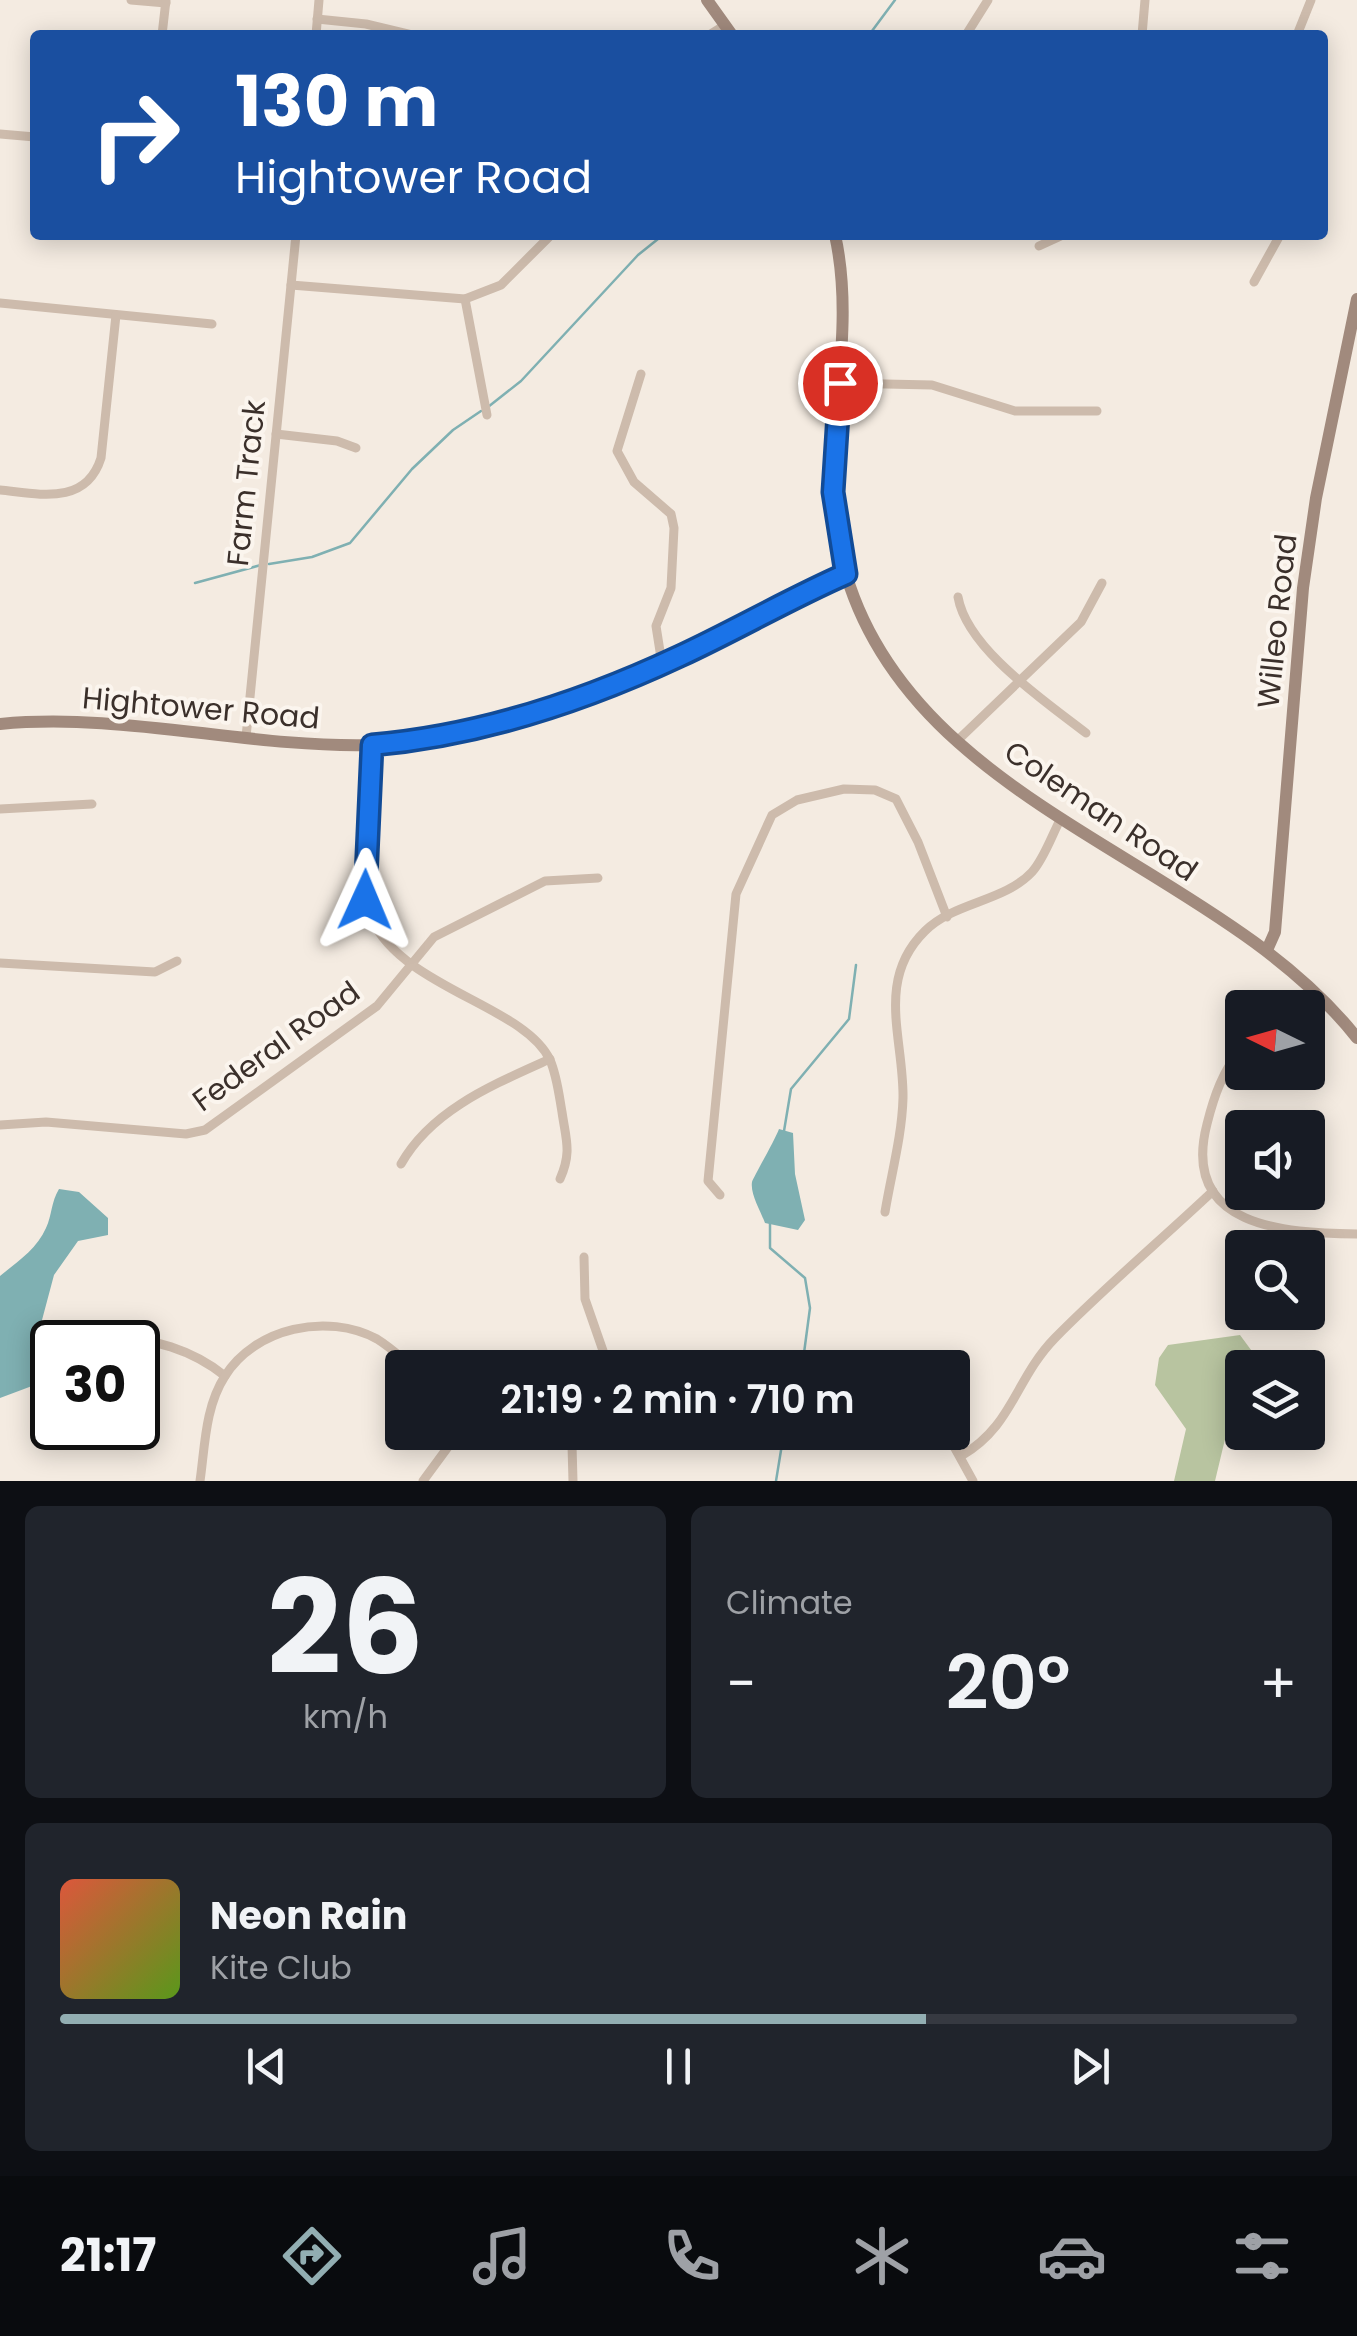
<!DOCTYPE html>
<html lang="en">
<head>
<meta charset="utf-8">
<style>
	body { margin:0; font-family:Poppins,sans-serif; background:#20242c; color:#f1f3f6; height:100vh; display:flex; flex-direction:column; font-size:38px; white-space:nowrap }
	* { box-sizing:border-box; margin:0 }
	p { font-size:32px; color:#9ea1a6 }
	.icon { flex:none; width:55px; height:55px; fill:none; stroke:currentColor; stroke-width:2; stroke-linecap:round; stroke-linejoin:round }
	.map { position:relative; height:1481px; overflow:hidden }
	.panel { display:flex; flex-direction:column; gap:25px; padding:25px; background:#0d0f14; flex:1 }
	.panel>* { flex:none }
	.guide { position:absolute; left:30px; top:30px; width:1298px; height:210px; border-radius:10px; box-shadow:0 5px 25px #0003; background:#1a4fa0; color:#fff; overflow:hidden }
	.needle { width:65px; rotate:275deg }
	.fabs { position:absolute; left:1225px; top:990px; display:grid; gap:20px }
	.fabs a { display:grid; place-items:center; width:100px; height:100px; border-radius:10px; background:#171b24; box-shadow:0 5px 25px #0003; font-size:50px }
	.speed { position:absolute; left:30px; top:1320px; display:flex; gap:20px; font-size:50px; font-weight:700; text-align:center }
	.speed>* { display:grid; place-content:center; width:130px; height:130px; border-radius:50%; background:#171b24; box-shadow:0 5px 25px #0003; line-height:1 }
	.speed .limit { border:5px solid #111; border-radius:15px; background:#fff; color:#111 }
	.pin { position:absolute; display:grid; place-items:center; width:85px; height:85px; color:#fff; margin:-42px; border:5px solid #fff; border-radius:50%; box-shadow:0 2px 10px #0007 }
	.me { position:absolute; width:110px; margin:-55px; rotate:1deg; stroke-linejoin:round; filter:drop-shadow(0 0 8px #0008) }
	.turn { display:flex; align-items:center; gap:35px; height:210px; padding:0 40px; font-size:45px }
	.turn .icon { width:130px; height:130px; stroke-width:2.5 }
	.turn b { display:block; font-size:70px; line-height:85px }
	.big { font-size:75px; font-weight:600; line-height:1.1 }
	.panel .tile { flex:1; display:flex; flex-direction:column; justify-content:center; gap:15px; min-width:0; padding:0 35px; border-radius:15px; background:#20242c }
	.panel .dial { align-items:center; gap:0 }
	.dial b { font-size:130px; line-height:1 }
	.song { display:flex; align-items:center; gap:30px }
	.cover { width:120px; height:120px; border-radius:15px; background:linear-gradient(135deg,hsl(10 70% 55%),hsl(90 70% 35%)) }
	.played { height:10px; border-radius:5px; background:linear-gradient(90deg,#92aeb2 70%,#363941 70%) }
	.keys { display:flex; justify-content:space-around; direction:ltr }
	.heat { display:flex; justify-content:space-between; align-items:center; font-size:55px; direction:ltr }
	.panel .tiles { flex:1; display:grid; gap:25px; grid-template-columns:1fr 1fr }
	.tile:last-child { grid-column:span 2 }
	.trip { position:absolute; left:385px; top:1350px; width:585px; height:100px; border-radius:10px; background:#171b24; box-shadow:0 5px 25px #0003; font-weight:600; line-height:100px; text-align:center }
	.dock { display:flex; height:160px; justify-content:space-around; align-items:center; background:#090b0e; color:#9ea1a6 }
	.dock .icon { width:70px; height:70px }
	.dock .active { color:#92aeb2 }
	.dock b { font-size:45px; color:#f1f3f6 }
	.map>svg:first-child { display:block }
	.green { fill:#b8c4a0 }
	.water { fill:#7fb0b2 }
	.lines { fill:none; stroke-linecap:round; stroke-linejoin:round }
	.stream { stroke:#7fb0b2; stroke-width:2.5 }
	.street { stroke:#cdbbac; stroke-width:9 }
	.secondary { stroke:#a18a7d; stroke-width:12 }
	.route-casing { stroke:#114b97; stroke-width:25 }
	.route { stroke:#1a73e8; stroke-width:18 }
	.labels { text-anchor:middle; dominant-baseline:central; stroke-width:8; stroke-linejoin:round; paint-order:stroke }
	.street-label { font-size:30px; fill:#3b302b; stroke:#fbf5ee }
</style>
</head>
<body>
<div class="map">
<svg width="1357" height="1481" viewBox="0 0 1357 1481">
	<rect width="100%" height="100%" fill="#f4ebe1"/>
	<polygon class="green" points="1240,1335 1254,1354 1251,1367 1242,1368 1242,1393 1232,1410 1215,1481 1174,1481 1186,1429 1155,1385 1159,1358 1168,1345"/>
	<g class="water">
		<path d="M779,1129L793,1133L795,1174L805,1220L798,1230L765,1223C761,1212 750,1194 752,1182C753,1178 775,1140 779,1129Z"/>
		<path d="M59,1189L79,1192L108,1218V1235L78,1241L54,1275L38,1335L52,1357V1383H40L0,1398V1276C17,1262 37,1249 46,1228C52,1215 51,1202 59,1189Z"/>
	</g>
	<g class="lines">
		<g class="stream">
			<polyline points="869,35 895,0"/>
			<polyline points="488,407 521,381 638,255 663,235"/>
			<polyline points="269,564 312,557 350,543 412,469 453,430 481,411"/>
			<polyline points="195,583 261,565"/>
			<polyline points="784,1131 791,1089 849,1019 856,965"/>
			<polyline points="770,1223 770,1248 805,1278 810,1308 802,1368"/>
			<polyline points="776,1481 784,1432"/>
		</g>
		<g class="street">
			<polyline points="131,0 166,3"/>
			<polyline points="317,19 366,24 412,35"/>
			<polyline points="162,35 166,0"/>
			<polyline points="316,35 319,0"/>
			<polyline points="709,35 725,25"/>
			<polyline points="966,35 988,0"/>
			<polyline points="1142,35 1145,0"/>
			<polyline points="1297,35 1311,0"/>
			<polyline points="0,134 35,137"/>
			<polyline points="1039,246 1063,235"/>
			<polyline points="1254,282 1280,235"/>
			<polyline points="291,285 465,299 501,285 551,235"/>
			<polyline points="465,299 487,415"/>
			<polyline points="0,303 212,324"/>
			<polyline points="641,374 617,451 634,482 671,514 674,528 671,588 656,626 662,664"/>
			<polyline points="839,383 932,385 1015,411 1097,411"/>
			<polyline points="276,434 337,441 356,448"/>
			<path d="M0,490C39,494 86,506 101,458L116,315"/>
			<path d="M958,597C967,649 1045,701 1086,733"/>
			<polyline points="246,737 296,235"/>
			<polyline points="958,740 1081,622 1102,583"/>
			<path d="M372,745C369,788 354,883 372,920C405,989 525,1006 550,1060C557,1076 559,1095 562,1112C566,1140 572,1152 560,1179"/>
			<polyline points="0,809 92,804"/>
			<polyline points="0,963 155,972 177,961"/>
			<polyline points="1291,1008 1312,990"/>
			<path d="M1242,1048C1223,1070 1214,1096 1207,1124C1180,1228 1285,1233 1357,1234"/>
			<polyline points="0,1125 46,1122 186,1134 205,1130 377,1006 434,937 545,881 598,878"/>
			<path d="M401,1164C432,1109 495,1084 550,1059"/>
			<polyline points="720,1195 708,1181 736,894 772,815 797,800 844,789 875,790 896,799 918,842 947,917"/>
			<path d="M885,1212C891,1175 902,1136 903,1098C904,1039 875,980 925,931C954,902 1004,902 1032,872C1044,859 1052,835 1061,818"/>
			<polyline points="584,1257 585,1299 609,1368"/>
			<path d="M110,1338C151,1337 193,1350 225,1376"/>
			<path d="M505,1432C549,1448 593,1448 637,1432"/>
			<polyline points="946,1432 973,1481"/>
			<polyline points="572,1445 573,1481"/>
			<path d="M961,1456C1013,1426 1015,1379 1055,1338C1105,1287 1161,1240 1213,1191"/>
			<path d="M200,1481C205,1446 205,1407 225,1376C255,1328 327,1312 377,1339C390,1347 402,1358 414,1368"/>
			<polyline points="423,1481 459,1432"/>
		</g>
		<g class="secondary">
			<polyline points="707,0 732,35"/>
			<path d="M835,235C860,346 813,463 846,574C916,810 1217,860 1357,1038"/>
			<path d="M0,724C123,712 247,748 371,745C540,740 695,639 846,574"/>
			<polyline points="1267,950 1275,932 1303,588 1316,498 1357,299"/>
		</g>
	</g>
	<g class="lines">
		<g class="route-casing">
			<path id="route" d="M365,900L372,745C478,736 584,701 680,656C736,630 789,599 846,574L833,492L840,383"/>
		</g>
		<use href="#route" class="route"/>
	</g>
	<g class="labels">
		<g class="street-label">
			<text transform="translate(246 483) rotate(-84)">Farm Track</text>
			<text transform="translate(1277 621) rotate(-84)">Willeo Road</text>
			<text transform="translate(201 708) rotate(5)">Hightower Road</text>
			<text transform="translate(1101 811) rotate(34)">Coleman Road</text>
			<text transform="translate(276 1046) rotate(-36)">Federal Road</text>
		</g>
	</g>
</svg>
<div class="fabs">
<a><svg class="needle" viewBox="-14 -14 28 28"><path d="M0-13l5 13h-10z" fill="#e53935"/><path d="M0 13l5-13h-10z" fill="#9ea1a6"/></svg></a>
<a><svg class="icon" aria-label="sound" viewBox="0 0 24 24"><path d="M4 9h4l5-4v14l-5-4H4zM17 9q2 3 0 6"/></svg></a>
<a><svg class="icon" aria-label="search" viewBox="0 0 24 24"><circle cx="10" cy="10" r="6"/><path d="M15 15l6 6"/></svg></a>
<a><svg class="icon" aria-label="layers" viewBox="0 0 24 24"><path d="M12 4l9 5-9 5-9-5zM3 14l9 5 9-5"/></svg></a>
</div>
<div class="speed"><div class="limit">30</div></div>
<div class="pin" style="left:840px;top:383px;background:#d93025"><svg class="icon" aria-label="arrive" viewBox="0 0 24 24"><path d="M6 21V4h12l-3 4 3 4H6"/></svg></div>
<svg class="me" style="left:365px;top:900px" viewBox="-20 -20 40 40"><path d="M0-17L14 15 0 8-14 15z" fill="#1a73e8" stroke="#fff" stroke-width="4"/></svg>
<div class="trip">21:19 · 2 min · 710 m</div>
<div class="guide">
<div class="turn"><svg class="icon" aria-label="right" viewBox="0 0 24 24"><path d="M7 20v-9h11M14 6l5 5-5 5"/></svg><div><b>130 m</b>Hightower Road</div></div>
</div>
</div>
<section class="panel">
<div class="tiles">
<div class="tile dial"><b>26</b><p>km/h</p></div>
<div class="tile"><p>Climate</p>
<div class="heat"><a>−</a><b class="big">20°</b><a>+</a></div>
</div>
<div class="tile">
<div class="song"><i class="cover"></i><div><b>Neon Rain</b><p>Kite Club</p></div></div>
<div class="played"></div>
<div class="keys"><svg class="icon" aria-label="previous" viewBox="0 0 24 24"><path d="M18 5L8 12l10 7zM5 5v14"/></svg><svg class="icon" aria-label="pause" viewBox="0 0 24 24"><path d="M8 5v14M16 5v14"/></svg><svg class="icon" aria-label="next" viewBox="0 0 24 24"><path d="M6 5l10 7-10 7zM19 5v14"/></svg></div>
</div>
</div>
</section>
<nav class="dock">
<b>21:17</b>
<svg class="icon active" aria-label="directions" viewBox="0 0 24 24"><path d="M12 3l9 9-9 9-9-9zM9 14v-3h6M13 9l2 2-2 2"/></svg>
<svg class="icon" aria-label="music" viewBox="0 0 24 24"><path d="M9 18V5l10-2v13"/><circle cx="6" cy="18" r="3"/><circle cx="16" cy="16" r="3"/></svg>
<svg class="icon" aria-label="phone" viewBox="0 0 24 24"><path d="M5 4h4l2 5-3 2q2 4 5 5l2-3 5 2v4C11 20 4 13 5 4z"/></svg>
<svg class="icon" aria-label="climate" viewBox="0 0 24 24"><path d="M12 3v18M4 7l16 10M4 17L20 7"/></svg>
<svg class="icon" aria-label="car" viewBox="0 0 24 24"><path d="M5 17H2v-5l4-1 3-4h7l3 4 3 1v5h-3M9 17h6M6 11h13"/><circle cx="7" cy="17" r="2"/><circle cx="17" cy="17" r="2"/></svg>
<svg class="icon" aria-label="filters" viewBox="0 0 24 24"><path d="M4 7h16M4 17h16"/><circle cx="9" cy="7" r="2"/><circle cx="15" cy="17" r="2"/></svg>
</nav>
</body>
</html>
